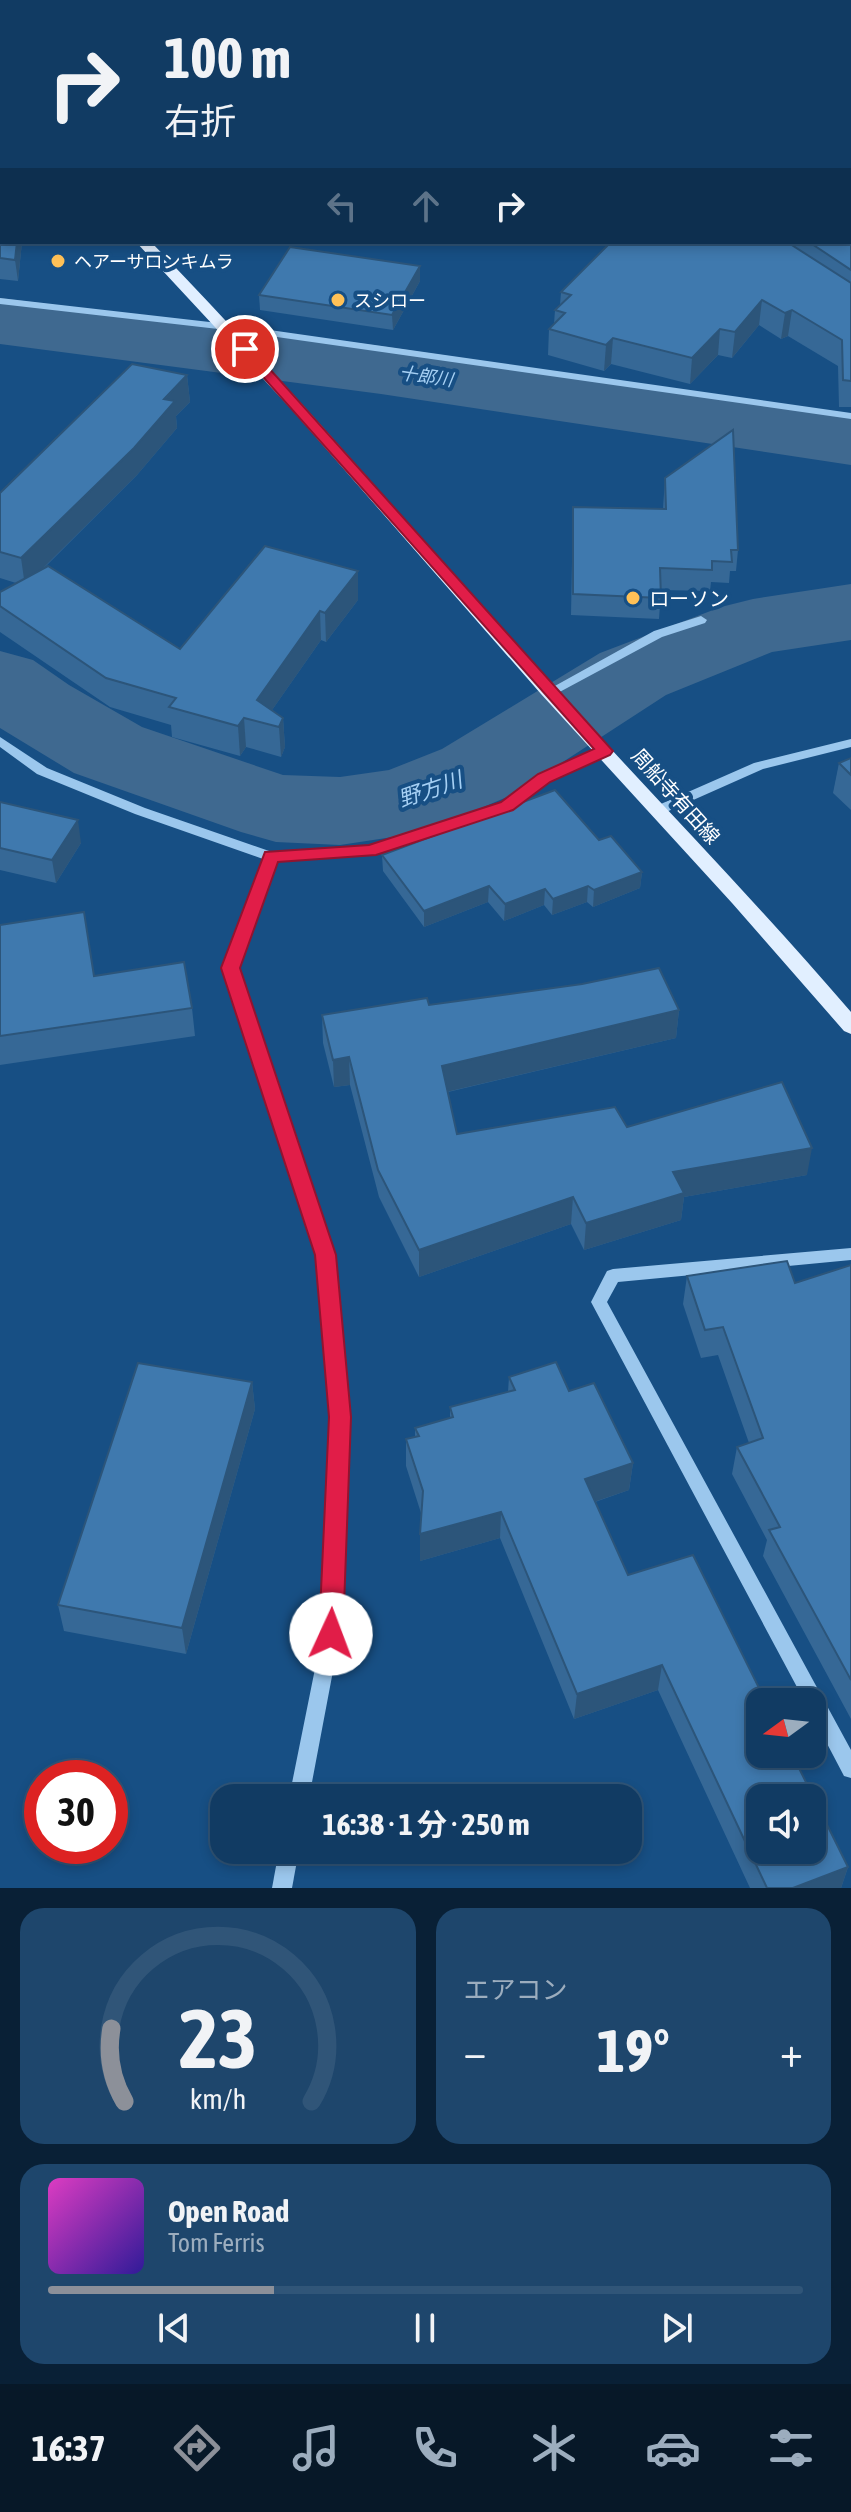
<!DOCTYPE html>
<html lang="ja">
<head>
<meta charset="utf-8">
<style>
	body { margin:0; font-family:"Asap Condensed","Noto Sans JP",sans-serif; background:#1e466c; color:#f1f3f6; height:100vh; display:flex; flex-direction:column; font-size:30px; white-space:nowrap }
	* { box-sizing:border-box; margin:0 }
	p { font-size:26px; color:#9cadbe }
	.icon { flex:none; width:44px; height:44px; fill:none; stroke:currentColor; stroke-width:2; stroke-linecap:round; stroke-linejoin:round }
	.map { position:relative; height:1888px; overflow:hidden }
	.details { display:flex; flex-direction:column; gap:20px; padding:20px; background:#092036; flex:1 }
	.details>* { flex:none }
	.hud { position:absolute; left:0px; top:0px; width:852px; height:244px; box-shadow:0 4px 12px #0003,0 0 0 2px #305578; background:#113b63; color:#f1f3f6; overflow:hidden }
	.needle { width:52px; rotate:255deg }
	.buttons { position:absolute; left:746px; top:1688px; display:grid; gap:16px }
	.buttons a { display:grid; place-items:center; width:80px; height:80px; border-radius:16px; background:#113b63; box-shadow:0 4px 12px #0003,0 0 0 2px #305578; font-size:40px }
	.speed { position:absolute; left:24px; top:1760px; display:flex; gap:16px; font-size:40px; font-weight:700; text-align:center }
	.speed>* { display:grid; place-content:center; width:104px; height:104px; border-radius:50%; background:#113b63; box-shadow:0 4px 12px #0003,0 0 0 2px #305578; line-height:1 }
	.speed .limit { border:12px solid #d22; background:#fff; color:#111 }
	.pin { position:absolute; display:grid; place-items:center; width:68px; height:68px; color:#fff; margin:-34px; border:4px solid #fff; border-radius:50%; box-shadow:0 2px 8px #0007 }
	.me { position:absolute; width:88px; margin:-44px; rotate:2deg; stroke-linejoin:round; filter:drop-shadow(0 0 6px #0008) }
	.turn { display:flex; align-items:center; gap:28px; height:168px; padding:0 32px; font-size:36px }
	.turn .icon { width:104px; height:104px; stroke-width:2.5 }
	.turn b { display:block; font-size:56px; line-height:68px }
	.lanes { display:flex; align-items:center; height:76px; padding:0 32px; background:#0003; justify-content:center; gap:40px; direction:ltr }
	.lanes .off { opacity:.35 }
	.big { font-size:60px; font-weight:700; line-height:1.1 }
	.details .card { flex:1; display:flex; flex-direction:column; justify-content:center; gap:12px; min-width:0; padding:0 28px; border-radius:24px; background:#1e466c }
	.details .dial { align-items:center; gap:0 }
	.dial svg { height:208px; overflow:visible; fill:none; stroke:#305578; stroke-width:7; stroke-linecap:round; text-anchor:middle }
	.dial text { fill:#f1f3f6; stroke:none }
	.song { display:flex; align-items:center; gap:24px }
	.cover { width:96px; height:96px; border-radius:12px; background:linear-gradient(135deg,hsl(310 70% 55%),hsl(250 70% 35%)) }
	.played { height:8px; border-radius:4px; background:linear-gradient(90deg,#8c9099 30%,#305578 30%) }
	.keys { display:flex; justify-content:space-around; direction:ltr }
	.heat { display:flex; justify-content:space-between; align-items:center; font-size:44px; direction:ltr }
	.details .tiles { flex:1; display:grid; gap:20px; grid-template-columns:1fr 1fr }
	.card:last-child { grid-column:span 2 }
	.trip { position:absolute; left:210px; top:1784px; width:432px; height:80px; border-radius:24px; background:#113b63; box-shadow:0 4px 12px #0003,0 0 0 2px #305578; font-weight:700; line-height:80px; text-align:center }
	.tab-bar { display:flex; height:128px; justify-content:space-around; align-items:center; background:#071828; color:#9cadbe }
	.tab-bar .icon { width:56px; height:56px }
	.tab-bar .on { color:#8c9099 }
	.tab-bar b { font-size:36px; color:#f1f3f6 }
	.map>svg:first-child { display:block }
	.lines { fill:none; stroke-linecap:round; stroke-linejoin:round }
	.river { fill:#3f6990; fill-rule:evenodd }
	.minor { fill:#9bc7ed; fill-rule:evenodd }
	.major { fill:#e1efff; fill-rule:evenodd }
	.wall { fill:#366896 }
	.shaded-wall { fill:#2c557a }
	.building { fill:#3f79ae; stroke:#2c557a; stroke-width:2; fill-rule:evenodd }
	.route { fill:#e11d48; stroke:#92132f; stroke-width:2 }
	.poi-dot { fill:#ffc157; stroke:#174f84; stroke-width:3 }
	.labels { text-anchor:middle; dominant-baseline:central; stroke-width:8; stroke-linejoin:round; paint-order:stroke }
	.far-poi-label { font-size:18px; fill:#fff; stroke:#174f84; text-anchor:start }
	.far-water-label { font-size:18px; font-style:italic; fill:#a6d0f4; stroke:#174f84 }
	.poi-label { font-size:20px; fill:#fff; stroke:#174f84; text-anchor:start }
	.street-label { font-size:20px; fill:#fff; stroke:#174f84 }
	.water-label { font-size:22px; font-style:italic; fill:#a6d0f4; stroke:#174f84 }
</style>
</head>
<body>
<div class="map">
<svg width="851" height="1888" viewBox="0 0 851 1888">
	<rect width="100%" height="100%" fill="#174f84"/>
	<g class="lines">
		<g class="river">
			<polygon points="0,298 381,346 851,415 851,465 381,394 0,344"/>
			<polygon points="851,584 851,640 772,652 666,695 512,795 441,825 406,835 340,845 276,842 241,832 74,773 0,728 0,651 33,660 69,685 142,727 283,775 340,777 389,770 442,749 600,653 721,607 753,599"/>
		</g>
		<g class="minor">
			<polygon points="0,298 227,324 851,413 851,419 227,330 0,304"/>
			<polygon points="701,616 707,620 705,623 662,637 554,695 550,696 544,692 654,631"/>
			<polygon points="0,737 47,768 145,808 272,852 368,846 502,803 539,775 600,748 605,747 611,751 610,754 549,781 512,809 374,854 276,861 237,968 334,1255 348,1417 340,1634 309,1798 289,1798 322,1634 332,1417 318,1255 223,968 263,859 135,814 37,774 0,747"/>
			<polygon points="851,739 851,747 763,769 664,813 654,813 652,810 654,807 754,763"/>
			<polygon points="851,1248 851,1260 618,1282 607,1302 851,1750 851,1778 844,1776 812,1715 812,1702 805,1702 591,1302 607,1271 613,1269"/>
			<polygon points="279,1850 299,1850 292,1888 272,1888"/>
		</g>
		<g class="major">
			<polygon points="0,54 2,55 2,67 0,66"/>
			<path d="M136,242H151C290,385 419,538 553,686C652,795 755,900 851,1012V1034L844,1031L732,903L541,694L292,410Z"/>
		</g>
	</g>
	<g class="wall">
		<polygon points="851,2 851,407 839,407 838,366 788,336 781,339 759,325 732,358 718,355 690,384 611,364 604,371 548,355 549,329 554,324 555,310 560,305 561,292 609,244 605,242 850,242"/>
		<polygon points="0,177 22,242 18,281 0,279"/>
		<polygon points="420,281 393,330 260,310 259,295"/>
		<polygon points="187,375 190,402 176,416 177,428 137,475 43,569 180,649 358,600 326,642 321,640 272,710 283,718 285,747 281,757 246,747 240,756 172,737 171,725 110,707 0,632 0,592 16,583 0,578 0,493"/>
		<polygon points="665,478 738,550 736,571 730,571 729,583 711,582 710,591 661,590 659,619 571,615 573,507 663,509"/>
		<polygon points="851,758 851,810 833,793 839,763"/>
		<polygon points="0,802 81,843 56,883 0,870"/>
		<polygon points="599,840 642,872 640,888 593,907 587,902 552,915 544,905 504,921 488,902 424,927 383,871 382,855"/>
		<polygon points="0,925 94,976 192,1008 195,1036 0,1065"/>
		<polygon points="429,1005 679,1010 676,1038 448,1092 457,1134 627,1127 807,1175 684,1197 681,1220 584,1250 571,1224 419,1277 379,1197 350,1085 334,1087 323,1043 322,1015"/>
		<polygon points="851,1265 851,1719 763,1556 767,1540 732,1474 737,1447 749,1443 718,1355 701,1358 683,1304 687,1276 795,1283"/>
		<polygon points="509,1377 569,1391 633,1463 629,1490 595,1502 628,1575 848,1867 841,1888 750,1888 658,1690 574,1719 500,1538 420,1561 421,1513 406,1466 406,1439 415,1437 415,1428 450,1418 450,1407 508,1392"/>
		<polygon points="252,1382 255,1409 186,1654 64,1631 58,1605"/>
	</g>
	<g class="shaded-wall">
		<polygon points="17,242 22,242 18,281 15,260"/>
		<polygon points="420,266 420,281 393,330 392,315"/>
		<polygon points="762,300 759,325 732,358 735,332"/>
		<polygon points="792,310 788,336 781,339 785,313"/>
		<polygon points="720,329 718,355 690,384 692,358"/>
		<polygon points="613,338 611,364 604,371 606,345"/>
		<polygon points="187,375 190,402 176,416 177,428 137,475 25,586 21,558"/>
		<polygon points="358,571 358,600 326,642 325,613"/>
		<polygon points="320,611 321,640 263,723 257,700"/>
		<polygon points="244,718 246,747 240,756 238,726"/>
		<polygon points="283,718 285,747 281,757 279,727"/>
		<polygon points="78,820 81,843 56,883 52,860"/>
		<polygon points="642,872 640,888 593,907 594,890"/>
		<polygon points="489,886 488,902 424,927 424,911"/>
		<polygon points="588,886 587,902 552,915 553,899"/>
		<polygon points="545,889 544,905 504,921 505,904"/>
		<polygon points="679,1010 676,1038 442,1093 442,1066"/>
		<polygon points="349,1057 350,1085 334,1087 333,1060"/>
		<polygon points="812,1148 807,1175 684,1197 681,1220 584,1250 586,1223 673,1172"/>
		<polygon points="573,1197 571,1224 419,1277 419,1250"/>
		<polygon points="252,1382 255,1409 186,1654 182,1628"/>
		<polygon points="633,1463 629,1490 582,1506 585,1479"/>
		<polygon points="501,1512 500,1538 420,1561 420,1534"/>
		<polygon points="662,1665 658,1690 574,1719 577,1694"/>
		<polygon points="848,1867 841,1888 793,1888"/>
	</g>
	<g class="building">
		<polygon points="68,0 608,0 611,2 69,2"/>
		<polygon points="849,2 851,2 851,270 809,242 850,242 850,2"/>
		<polygon points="0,177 2,177 2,242 17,242 15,260 0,258"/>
		<polygon points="611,242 787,242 851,283 851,381 843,380 842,340 792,310 785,313 762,300 735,332 720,329 692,358 613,338 606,345 549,329 565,313 555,310 571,295 561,292"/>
		<polygon points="290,247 420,266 392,315 259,295"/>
		<polygon points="132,364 187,375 164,399 175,401 134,448 21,558 0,552 0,493"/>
		<polygon points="733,430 738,550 731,550 732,562 712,561 712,570 660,568 661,598 573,594 573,507 666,509 665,478"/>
		<polygon points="265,546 358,571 325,613 320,611 257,700 283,718 279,727 244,718 238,726 169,707 176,698 106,678 0,606 0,592 48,566 180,649"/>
		<polygon points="851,758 851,775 839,763"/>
		<polygon points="555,790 599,840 611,836 642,872 594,890 588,886 553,899 545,889 505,904 489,886 424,911 382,855"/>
		<polygon points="0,802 78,820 52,860 0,848"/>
		<polygon points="84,912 94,976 184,962 192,1008 0,1036 0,925"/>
		<polygon points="659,968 679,1010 442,1066 457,1134 615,1107 627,1127 782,1082 812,1148 673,1172 684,1193 586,1223 573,1197 419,1250 378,1170 349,1057 333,1060 322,1015 427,998 429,1005 582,984"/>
		<polygon points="787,1261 795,1283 851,1265 851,1680 769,1530 780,1527 737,1447 763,1438 723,1327 705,1330 687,1276"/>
		<path d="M556,1362L569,1391L594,1383L633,1463L585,1479L628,1575L693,1555L766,1702H760V1754H792L848,1867L793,1888H767L662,1665L577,1694L501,1512L420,1534L423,1491L406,1439L419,1436L415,1428L453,1417L450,1407L515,1390L509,1377ZM760,1798H812V1850H760Z"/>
		<polygon points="138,1363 252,1382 182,1628 58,1605"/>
	</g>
	<polygon class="route" points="240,346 249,346 613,751 610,755 550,782 513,810 376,855 278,862 240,968 336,1255 351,1417 343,1634 339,1642 331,1645 322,1642 319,1634 329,1417 315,1255 221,968 265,852 369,845 501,802 538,774 594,749 240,351"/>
	<g class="poi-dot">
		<circle cx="58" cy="261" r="8"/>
		<circle cx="338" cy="300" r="8"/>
		<circle cx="633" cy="598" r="8"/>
	</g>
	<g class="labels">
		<g class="far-poi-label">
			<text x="74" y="261">ヘアーサロンキムラ</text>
			<text x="354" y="300">スシロー</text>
		</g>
		<g class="far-water-label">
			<text transform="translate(426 376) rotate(8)">十郎川</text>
		</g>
		<g class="poi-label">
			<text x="649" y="598">ローソン</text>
		</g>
		<g class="street-label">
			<text transform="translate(676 796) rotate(48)">周船寺有田線</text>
		</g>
		<g class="water-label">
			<text transform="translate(430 789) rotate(-19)">野方川</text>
		</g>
	</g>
</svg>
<div class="buttons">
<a><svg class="needle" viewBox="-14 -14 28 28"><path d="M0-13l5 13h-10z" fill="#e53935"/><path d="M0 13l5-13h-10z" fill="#9cadbe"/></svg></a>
<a><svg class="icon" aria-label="sound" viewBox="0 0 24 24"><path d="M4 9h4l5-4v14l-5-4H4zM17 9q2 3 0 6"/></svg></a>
</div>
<div class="speed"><div class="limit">30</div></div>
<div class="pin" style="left:245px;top:349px;background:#d93025"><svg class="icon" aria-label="arrive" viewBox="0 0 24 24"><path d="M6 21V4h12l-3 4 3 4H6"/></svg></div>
<svg class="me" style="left:331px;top:1634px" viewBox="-20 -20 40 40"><circle r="19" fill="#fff"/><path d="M0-13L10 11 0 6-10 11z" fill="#e11d48"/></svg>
<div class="trip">16:38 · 1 分 · 250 m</div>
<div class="hud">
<div class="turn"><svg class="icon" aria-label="right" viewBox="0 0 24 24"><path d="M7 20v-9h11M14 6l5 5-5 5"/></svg><div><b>100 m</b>右折</div></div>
<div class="lanes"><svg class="icon off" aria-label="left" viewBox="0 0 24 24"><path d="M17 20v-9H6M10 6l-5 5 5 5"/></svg><svg class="icon off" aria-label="ahead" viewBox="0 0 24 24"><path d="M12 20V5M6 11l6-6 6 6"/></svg><svg class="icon" aria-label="right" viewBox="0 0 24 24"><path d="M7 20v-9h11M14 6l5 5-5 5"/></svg></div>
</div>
</div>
<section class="details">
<div class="tiles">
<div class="card dial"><svg viewBox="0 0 100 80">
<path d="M14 69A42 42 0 1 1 86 69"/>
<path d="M14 69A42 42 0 0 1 9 41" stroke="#8c9099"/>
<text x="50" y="56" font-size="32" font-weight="700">23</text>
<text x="50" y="72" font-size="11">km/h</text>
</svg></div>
<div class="card"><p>エアコン</p>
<div class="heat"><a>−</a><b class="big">19°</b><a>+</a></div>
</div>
<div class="card">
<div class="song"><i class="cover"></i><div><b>Open Road</b><p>Tom Ferris</p></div></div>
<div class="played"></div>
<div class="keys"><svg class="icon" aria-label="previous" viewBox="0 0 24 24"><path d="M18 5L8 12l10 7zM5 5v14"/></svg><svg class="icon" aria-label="pause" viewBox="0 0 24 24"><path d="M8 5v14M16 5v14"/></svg><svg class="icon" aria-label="next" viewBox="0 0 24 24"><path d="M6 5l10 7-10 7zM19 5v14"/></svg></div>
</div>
</div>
</section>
<nav class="tab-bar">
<b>16:37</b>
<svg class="icon on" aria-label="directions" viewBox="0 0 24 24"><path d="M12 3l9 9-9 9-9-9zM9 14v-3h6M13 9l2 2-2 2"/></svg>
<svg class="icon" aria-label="music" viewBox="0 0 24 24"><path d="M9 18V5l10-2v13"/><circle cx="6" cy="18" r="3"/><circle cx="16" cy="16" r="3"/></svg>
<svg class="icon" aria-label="phone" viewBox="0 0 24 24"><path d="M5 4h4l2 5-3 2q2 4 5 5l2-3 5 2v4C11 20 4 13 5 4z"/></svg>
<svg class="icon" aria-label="climate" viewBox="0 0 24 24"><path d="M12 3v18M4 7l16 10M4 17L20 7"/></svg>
<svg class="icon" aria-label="car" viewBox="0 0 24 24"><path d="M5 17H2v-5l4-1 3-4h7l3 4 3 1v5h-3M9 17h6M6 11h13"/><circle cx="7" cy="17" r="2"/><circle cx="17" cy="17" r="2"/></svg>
<svg class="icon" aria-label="filters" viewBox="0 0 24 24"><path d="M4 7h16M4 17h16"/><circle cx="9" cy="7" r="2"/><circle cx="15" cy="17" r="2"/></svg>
</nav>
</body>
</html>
